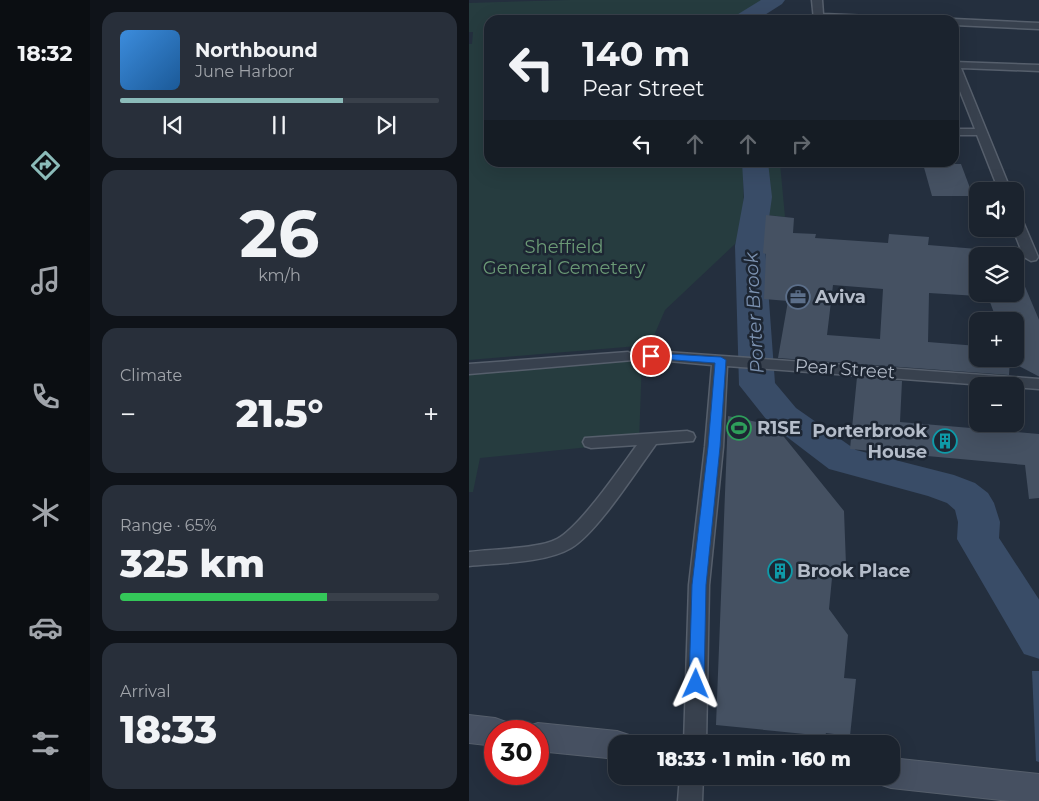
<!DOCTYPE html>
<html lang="en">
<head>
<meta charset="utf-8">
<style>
	body { margin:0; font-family:Montserrat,sans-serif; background:#282f3a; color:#f1f3f6; height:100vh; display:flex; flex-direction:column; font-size:19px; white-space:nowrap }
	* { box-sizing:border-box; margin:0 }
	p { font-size:16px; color:#a0a4aa }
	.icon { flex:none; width:28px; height:28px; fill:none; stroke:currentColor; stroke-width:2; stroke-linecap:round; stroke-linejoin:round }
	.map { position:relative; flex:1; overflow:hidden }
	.side { display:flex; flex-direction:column; gap:12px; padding:12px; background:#0f1319; width:379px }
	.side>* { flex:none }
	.guide { position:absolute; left:15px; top:15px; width:475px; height:152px; border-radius:15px; box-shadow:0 5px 20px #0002,0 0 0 1px #39404a; background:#1b232e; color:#f1f3f6; overflow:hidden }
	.buttons { position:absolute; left:500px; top:182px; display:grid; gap:10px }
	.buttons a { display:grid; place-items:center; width:55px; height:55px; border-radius:10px; background:#1b232e; box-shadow:0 5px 20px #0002,0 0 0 1px #39404a; font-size:25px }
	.speed { position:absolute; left:15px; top:720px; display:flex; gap:10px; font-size:25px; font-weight:700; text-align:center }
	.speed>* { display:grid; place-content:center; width:65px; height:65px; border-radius:50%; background:#1b232e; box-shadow:0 5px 20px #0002,0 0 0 1px #39404a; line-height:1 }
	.speed .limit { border:8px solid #d22; background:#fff; color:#111 }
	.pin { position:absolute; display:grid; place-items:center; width:42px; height:42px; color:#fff; margin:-21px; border:2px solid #fff; border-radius:50%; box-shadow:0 1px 5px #0007 }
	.me { position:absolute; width:55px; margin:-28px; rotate:1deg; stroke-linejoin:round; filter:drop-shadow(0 0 4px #0008) }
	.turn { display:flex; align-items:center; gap:18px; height:105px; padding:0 15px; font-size:22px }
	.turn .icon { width:65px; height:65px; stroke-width:2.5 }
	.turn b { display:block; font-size:35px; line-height:42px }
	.lanes { display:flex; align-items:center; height:48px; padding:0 15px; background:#0003; justify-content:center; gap:25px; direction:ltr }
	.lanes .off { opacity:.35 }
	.big { font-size:38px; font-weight:800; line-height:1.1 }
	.side .widget { flex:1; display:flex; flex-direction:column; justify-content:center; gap:8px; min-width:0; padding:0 18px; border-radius:15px; background:#282f3a }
	.side .dial { align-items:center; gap:0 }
	.dial b { font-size:65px; line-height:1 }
	.song { display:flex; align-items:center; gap:15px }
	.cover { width:60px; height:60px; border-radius:8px; background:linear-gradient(135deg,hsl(210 70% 55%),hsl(210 70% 35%)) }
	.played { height:5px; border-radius:2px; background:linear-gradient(90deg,#8bbbb9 70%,#39404a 70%) }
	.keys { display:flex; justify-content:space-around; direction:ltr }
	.heat { display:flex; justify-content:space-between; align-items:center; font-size:28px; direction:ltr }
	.charge { height:8px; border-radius:4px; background:linear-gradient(90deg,#34c759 65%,#39404a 0) }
	.trip { position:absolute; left:139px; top:735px; width:292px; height:50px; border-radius:15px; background:#1b232e; box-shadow:0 5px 20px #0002,0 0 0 1px #39404a; font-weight:800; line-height:50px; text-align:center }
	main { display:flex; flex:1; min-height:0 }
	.tabs { display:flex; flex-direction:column; width:90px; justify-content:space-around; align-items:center; background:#0b0e12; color:#a0a4aa }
	.tabs .icon { width:35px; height:35px }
	.tabs .current { color:#8bbbb9 }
	.tabs b { font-size:22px; color:#f1f3f6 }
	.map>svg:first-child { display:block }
	.green { fill:#263c3f }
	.water { fill:#394c67 }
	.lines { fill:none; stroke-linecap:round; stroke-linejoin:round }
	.river { fill:#394c67; fill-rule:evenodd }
	.building { fill:#455162; fill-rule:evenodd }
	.street-casing { stroke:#565f6c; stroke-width:3 }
	.secondary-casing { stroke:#565f6c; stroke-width:2 }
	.street { fill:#38414e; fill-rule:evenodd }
	.secondary { fill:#465061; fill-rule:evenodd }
	.route { fill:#1a73e8; stroke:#114b97 }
	.labels { text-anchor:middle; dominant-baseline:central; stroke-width:5; stroke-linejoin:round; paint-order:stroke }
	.park-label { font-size:18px; fill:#6b9a76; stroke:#1d2633 }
	.poi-label { font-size:18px; font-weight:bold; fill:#b4bcc9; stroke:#1d2633; text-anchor:start }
	.street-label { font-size:18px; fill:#b4bcc9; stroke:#1d2633 }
	.water-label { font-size:19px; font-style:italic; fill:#7c92b1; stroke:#1d2633 }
</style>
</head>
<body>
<main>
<nav class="tabs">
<b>18:32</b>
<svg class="icon current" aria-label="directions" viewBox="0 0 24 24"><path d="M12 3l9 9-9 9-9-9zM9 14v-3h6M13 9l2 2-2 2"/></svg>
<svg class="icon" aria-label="music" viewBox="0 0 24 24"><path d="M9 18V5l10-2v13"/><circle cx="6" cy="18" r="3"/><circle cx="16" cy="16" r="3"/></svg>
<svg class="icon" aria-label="phone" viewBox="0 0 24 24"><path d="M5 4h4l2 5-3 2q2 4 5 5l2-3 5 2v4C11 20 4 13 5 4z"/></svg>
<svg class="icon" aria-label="climate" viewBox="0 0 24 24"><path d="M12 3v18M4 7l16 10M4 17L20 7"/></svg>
<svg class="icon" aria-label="car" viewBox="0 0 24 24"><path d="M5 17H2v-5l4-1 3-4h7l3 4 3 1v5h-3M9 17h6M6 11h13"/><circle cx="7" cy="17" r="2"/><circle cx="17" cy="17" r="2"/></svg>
<svg class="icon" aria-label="filters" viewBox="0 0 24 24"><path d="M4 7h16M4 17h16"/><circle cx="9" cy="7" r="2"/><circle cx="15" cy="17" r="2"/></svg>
</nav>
<section class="side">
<div class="widget">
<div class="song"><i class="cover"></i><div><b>Northbound</b><p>June Harbor</p></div></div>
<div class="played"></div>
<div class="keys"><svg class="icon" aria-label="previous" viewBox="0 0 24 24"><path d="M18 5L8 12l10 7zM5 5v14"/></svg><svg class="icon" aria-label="pause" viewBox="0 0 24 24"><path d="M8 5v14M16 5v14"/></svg><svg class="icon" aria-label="next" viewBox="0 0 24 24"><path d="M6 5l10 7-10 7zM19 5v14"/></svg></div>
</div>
<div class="widget dial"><b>26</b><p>km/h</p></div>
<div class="widget"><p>Climate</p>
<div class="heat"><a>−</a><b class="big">21.5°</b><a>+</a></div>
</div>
<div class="widget"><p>Range · 65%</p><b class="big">325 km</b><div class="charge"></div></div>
<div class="widget"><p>Arrival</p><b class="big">18:33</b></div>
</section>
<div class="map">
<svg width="571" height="801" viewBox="0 0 571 801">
	<rect width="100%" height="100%" fill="#242f3e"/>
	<g class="green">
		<polygon points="101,0 305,0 272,20 20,20 20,162 274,163 275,224 266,244 196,310 181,345 0,360 0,44 3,44 4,32 0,32 0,3"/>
		<polygon points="294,163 311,163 316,217 297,215"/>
		<polygon points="173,359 170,442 11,458 4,492 0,492 0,374"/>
	</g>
	<polygon class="water" points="563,671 570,671 570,762 567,761"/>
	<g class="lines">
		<g class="river">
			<polygon points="292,0 316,0 313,4 288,20 262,20 266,16"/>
			<polygon points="273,162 299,162 303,197 296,246 306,383 327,408 387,450 485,475 506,483 519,493 525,503 531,522 530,538 571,601 571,659 555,654 488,539 489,522 486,510 478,503 459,496 360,469 301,424 270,385 266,246 275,197"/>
		</g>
	</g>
	<g class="building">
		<polygon points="454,164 492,164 504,196 463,196"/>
		<path d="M297,215L325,218L324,233L347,234L346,238L419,243L420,234L460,237L459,245L509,249V296L460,293L459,342L509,346V359H541L540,375L309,358L319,301L295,299L297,254L294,253ZM364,285L414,289L411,339L358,335Z"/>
		<polygon points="546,263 571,322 571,377 546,364 546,321 528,321 518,294 546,294"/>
		<polygon points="388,377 433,381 431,422 571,434 571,498 560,499 556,465 381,449"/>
		<polygon points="259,416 297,424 311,432 375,511 377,565 363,578 360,609 379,635 375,678 387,679 381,736 357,733 356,736 247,725"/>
	</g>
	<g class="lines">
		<g class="street-casing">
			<g id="street">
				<polygon points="343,0 353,0 354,14 425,17 430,20 345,20"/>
				<polygon points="485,19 571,23 571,29 485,25 485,20 482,20"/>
				<polygon points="485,62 571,65 571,71 492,68 542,191 530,191 508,135 485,135 485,129 506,129 485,76"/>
				<polygon points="546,213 552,217 569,257 567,260 562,261 555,257 544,229 546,229"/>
				<polygon points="183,351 571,379 571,389 258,366 254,447 240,585 237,744 215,744 220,585 236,447 243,365 178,359 175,356 178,353"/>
				<polygon points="159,352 167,357 164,360 0,374 0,364"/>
				<path d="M218,431L224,433L226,437L224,441L187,444C168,470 128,533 102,548C77,563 29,563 0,566V552C23,549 69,549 88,539C111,527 151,468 168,445L122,448L116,446L114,442L116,438Z"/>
				<polygon points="211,776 234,776 233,801 209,801"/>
			</g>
		</g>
		<g class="secondary-casing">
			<g id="secondary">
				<polygon points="0,715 26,718 37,722 42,731 26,731 26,746 0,743"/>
				<polygon points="69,723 148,731 160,735 164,744 148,744 148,759 69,751 69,731 55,731 57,727"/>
				<polygon points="422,758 571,774 571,801 541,801 422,788 410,784 407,776 422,776"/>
			</g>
		</g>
		<use href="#street" class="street"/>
		<use href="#secondary" class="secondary"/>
	</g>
	<polygon class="route" points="182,353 252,357 257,360 251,447 237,585 235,684 233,688 227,690 222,688 220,684 223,585 239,447 246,363 179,358 179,354"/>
	<defs>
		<g id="office-ring" transform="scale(1.25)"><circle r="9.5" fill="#1d2633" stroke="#5c6f8a" stroke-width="1.5"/><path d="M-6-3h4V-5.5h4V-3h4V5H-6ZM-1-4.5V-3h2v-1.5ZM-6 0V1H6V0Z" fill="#5c6f8a"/></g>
		<g id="stadium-ring" transform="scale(1.25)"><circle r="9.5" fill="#1d2633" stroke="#2e9e5b" stroke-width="1.5"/><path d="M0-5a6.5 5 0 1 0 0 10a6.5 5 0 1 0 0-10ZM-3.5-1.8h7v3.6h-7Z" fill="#2e9e5b"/></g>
		<g id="building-ring" transform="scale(1.25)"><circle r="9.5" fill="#1d2633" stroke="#0f9aa8" stroke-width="1.5"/><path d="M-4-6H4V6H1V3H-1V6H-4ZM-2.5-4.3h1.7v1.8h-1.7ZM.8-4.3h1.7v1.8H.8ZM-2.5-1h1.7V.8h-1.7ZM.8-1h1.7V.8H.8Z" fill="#0f9aa8"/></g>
	</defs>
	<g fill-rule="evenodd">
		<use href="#office-ring" x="329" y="297"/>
		<use href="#stadium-ring" x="270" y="428"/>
		<use href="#building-ring" x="476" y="441"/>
		<use href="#building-ring" x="311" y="571"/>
	</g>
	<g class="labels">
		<g class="park-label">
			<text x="95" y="247">Sheffield<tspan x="95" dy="21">General Cemetery</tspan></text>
		</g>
		<g class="poi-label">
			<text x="346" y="297">Aviva</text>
			<text x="288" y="428">R1SE</text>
			<text x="458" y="431" text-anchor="end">Porterbrook<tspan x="458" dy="21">House</tspan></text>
			<text x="328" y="571">Brook Place</text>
		</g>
		<g class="street-label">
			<text transform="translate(376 369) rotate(4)">Pear Street</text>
		</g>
		<g class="water-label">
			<text transform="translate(285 313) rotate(-93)">Porter Brook</text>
		</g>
	</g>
</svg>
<div class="buttons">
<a><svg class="icon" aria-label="sound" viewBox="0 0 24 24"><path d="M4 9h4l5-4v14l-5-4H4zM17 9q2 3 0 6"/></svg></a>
<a><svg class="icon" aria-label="layers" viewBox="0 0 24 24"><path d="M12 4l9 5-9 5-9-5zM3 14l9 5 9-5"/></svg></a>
<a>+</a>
<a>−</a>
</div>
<div class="speed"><div class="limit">30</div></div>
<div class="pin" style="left:182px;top:356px;background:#d93025"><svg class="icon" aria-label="arrive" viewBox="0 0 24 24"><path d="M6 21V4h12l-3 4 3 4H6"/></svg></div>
<svg class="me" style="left:227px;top:684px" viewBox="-20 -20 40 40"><path d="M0-17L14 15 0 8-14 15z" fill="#1a73e8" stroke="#fff" stroke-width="4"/></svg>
<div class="trip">18:33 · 1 min · 160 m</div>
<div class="guide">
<div class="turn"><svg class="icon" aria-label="left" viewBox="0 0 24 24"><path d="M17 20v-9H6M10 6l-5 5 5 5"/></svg><div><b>140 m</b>Pear Street</div></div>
<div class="lanes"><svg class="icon" aria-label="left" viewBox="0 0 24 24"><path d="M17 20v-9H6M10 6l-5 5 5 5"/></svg><svg class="icon off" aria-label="ahead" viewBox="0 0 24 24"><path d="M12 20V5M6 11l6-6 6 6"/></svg><svg class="icon off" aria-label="ahead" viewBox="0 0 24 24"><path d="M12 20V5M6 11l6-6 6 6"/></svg><svg class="icon off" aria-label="right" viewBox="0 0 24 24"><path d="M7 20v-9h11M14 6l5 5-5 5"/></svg></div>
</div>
</div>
</main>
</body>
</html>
